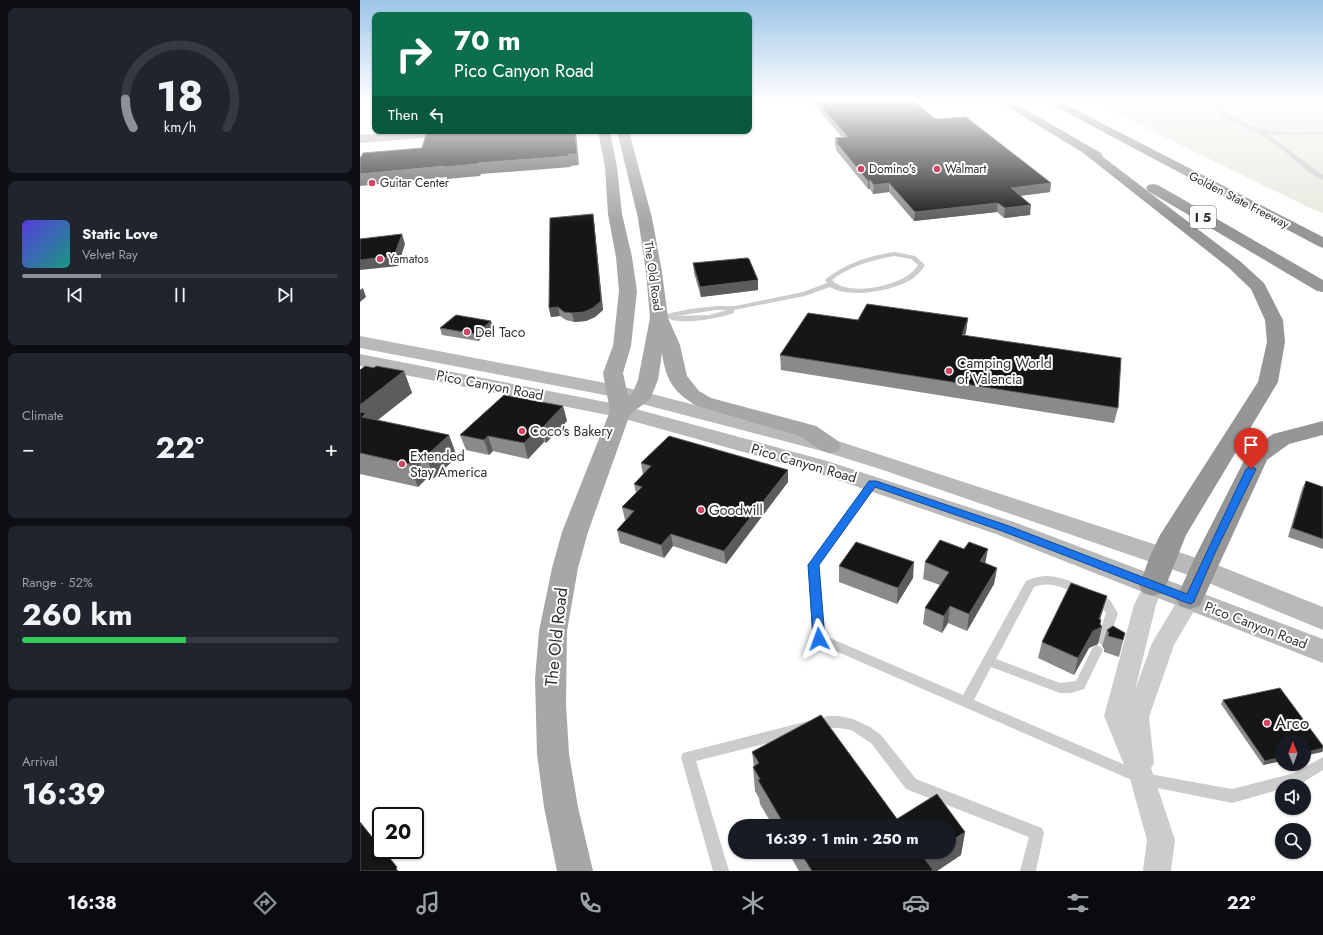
<!DOCTYPE html>
<html lang="en">
<head>
<meta charset="utf-8">
<style>
	body { margin:0; font-family:Jost,sans-serif; background:#20242c; color:#f1f3f6; height:100vh; display:flex; flex-direction:column; font-size:15px; white-space:nowrap }
	* { box-sizing:border-box; margin:0 }
	p { font-size:13px; color:#9ea1a6 }
	.icon { flex:none; width:22px; height:22px; fill:none; stroke:currentColor; stroke-width:2; stroke-linecap:round; stroke-linejoin:round }
	.map { position:relative; flex:1; overflow:hidden }
	.side { display:flex; flex-direction:column; gap:8px; padding:8px; background:#0d0f14; width:360px }
	.side>* { flex:none }
	.guide { position:absolute; left:12px; top:12px; width:380px; height:122px; border-radius:8px; box-shadow:0 1px 3px #0004; background:#0b6e4f; color:#fff; overflow:hidden }
	.needle { width:26px; rotate:359deg }
	.buttons { position:absolute; left:915px; top:735px; display:grid; gap:8px }
	.buttons a { display:grid; place-items:center; width:36px; height:36px; border-radius:50%; background:#171b24; box-shadow:0 1px 3px #0004; font-size:20px }
	.speed { position:absolute; left:12px; top:807px; display:flex; gap:8px; font-size:20px; font-weight:700; text-align:center }
	.speed>* { display:grid; place-content:center; width:52px; height:52px; border-radius:50%; background:#171b24; box-shadow:0 1px 3px #0004; line-height:1 }
	.speed .limit { border:2px solid #111; border-radius:6px; background:#fff; color:#111 }
	.pin { position:absolute; display:grid; place-items:center; width:34px; height:34px; color:#fff; margin:-41px -17px; border-radius:50% 50% 50% 0; rotate:-45deg; box-shadow:0 0 4px #0007 }
	.pin .icon { rotate:45deg }
	.me { position:absolute; width:44px; margin:-22px; rotate:356deg; stroke-linejoin:round; filter:drop-shadow(0 0 3px #0008) }
	.turn { display:flex; align-items:center; gap:14px; height:84px; padding:0 16px; font-size:18px }
	.turn .icon { width:52px; height:52px; stroke-width:2.5 }
	.turn b { display:block; font-size:28px; line-height:34px }
	.then { display:flex; align-items:center; height:38px; padding:0 16px; background:#0003; gap:8px; font-size:15px }
	.big { font-size:30px; font-weight:700; line-height:1.1 }
	.side .widget { flex:1; display:flex; flex-direction:column; justify-content:center; gap:6px; min-width:0; padding:0 14px; border-radius:8px; background:#20242c }
	.side .dial { align-items:center; gap:0 }
	.dial svg { height:104px; overflow:visible; fill:none; stroke:#363941; stroke-width:7; stroke-linecap:round; text-anchor:middle }
	.dial text { fill:#f1f3f6; stroke:none }
	.song { display:flex; align-items:center; gap:12px }
	.cover { width:48px; height:48px; border-radius:6px; background:linear-gradient(135deg,hsl(250 70% 55%),hsl(170 70% 35%)) }
	.played { height:4px; border-radius:2px; background:linear-gradient(90deg,#8c9099 25%,#363941 25%) }
	.keys { display:flex; justify-content:space-around; direction:ltr }
	.heat { display:flex; justify-content:space-between; align-items:center; font-size:22px; direction:ltr }
	.charge { height:6px; border-radius:3px; background:linear-gradient(90deg,#34c759 52%,#363941 0) }
	.trip { position:absolute; left:368px; top:819px; width:228px; height:40px; border-radius:20px; background:#171b24; box-shadow:0 1px 3px #0004; font-weight:700; line-height:40px; text-align:center }
	.menu { display:flex; height:64px; justify-content:space-around; align-items:center; background:#090b0e; color:#9ea1a6 }
	.menu .icon { width:28px; height:28px }
	.menu .on { color:#8c9099 }
	.menu b { font-size:18px; color:#f1f3f6 }
	main { display:flex; flex:1; min-height:0 }
	.map>svg:first-child { display:block }
	.green { fill:#e6eade }
	.lines { fill:none; stroke-linecap:round; stroke-linejoin:round }
	.lane { fill:#ccc; fill-rule:evenodd }
	.street { fill:#ccc; fill-rule:evenodd }
	.secondary { fill:#b9b9b9; fill-rule:evenodd }
	.primary { fill:#a7a7a7; fill-rule:evenodd }
	.highway { fill:#969696; fill-rule:evenodd }
	.wall { fill:#8a8a8a }
	.shaded-wall { fill:#5c5c5c }
	.building { fill:#161616; stroke:#5c5c5c }
	.route { fill:#1a73e8; stroke:#114b97 }
	.poi-dot { fill:#cf4764; stroke:#fff; stroke-width:1.5 }
	.labels { text-anchor:middle; dominant-baseline:central; stroke-width:4; stroke-linejoin:round; paint-order:stroke }
	.far-poi-label { font-size:12px; fill:#2f2f2f; stroke:#fff; text-anchor:start }
	.far-street-label { font-size:12px; fill:#2f2f2f; stroke:#fff }
	.shield { fill:#fff; stroke:#6d6d6d; stroke-width:1 }
	.shield-label { font-size:13px; font-weight:bold; fill:#2f2f2f }
	.poi-label { font-size:14px; fill:#2f2f2f; stroke:#fff; text-anchor:start }
	.street-label { font-size:14px; fill:#2f2f2f; stroke:#fff }
	.near-street-label { font-size:17px; fill:#2f2f2f; stroke:#fff }
	.near-poi-label { font-size:17px; fill:#2f2f2f; stroke:#fff; text-anchor:start }
</style>
</head>
<body>
<main>
<section class="side">
<div class="widget dial"><svg viewBox="0 0 100 80">
<path d="M14 69A42 42 0 1 1 86 69"/>
<path d="M14 69A42 42 0 0 1 8 47" stroke="#8c9099"/>
<text x="50" y="56" font-size="32" font-weight="700">18</text>
<text x="50" y="72" font-size="11">km/h</text>
</svg></div>
<div class="widget">
<div class="song"><i class="cover"></i><div><b>Static Love</b><p>Velvet Ray</p></div></div>
<div class="played"></div>
<div class="keys"><svg class="icon" aria-label="previous" viewBox="0 0 24 24"><path d="M18 5L8 12l10 7zM5 5v14"/></svg><svg class="icon" aria-label="pause" viewBox="0 0 24 24"><path d="M8 5v14M16 5v14"/></svg><svg class="icon" aria-label="next" viewBox="0 0 24 24"><path d="M6 5l10 7-10 7zM19 5v14"/></svg></div>
</div>
<div class="widget"><p>Climate</p>
<div class="heat"><a>−</a><b class="big">22°</b><a>+</a></div>
</div>
<div class="widget"><p>Range · 52%</p><b class="big">260 km</b><div class="charge"></div></div>
<div class="widget"><p>Arrival</p><b class="big">16:39</b></div>
</section>
<div class="map">
<svg width="963" height="871" viewBox="0 0 963 871">
	<rect width="100%" height="100%" fill="#fff"/>
	<polygon class="green" points="729,100 963,100 963,213 946,206"/>
	<g class="lines">
		<g class="lane">
			<path d="M840,100H847L861,105C868,119 869,115 881,121C909,136 933,132 963,132V134L915,135L907,134L963,175V180C940,170 923,146 901,135V133L887,129L861,116L857,107Z"/>
			<polygon points="959,100 963,100 963,103"/>
			<path d="M534,252L555,256L565,265C562,270 558,275 552,279C533,291 491,299 470,287L445,296L374,310V313C360,318 319,326 308,318L299,320L295,318L296,316L330,309L356,306H375L443,292L467,283L465,280L466,279C486,263 509,256 534,252ZM534,256L551,259L558,265C555,269 552,273 547,276C530,287 487,296 472,280C490,266 512,260 534,256ZM356,310H367L349,315L317,316Z"/>
			<path d="M513,480L518,483L459,565L465,636L603,695L666,581C689,571 702,578 724,587L726,590L724,593L720,594C704,589 691,580 674,587L636,659L700,683L716,681L733,647L737,645L741,647L743,650L724,689L711,693H700L631,667L614,700L784,773L872,789L934,773L963,757V770L942,783L934,786H922V789L872,803L783,785L455,642L453,639L449,565L510,481Z"/>
			<path d="M736,592L750,600L758,613L749,640L747,643L743,645L739,643L737,640L746,613C742,606 734,603 730,596L732,593Z"/>
			<polygon points="468,716 479,716 493,719 510,727 521,735 556,779 682,828 684,833 676,871 660,871 669,837 546,789 511,743 491,730 479,728 468,728 336,761 369,871 353,871 321,757 323,753"/>
		</g>
		<polygon class="street" points="793,578 800,581 803,586 796,605 775,690 792,643 822,593 830,591 838,593 841,599 814,645 789,717 794,763 791,768 815,840 811,871 783,871 787,840 770,779 744,716 774,605 786,581"/>
		<g class="secondary">
			<polygon points="56,131 107,131 105,133 101,135 0,143 0,135"/>
			<polygon points="0,336 256,385 478,441 852,563 963,607 963,630 834,577 520,469 462,451 255,397 0,348"/>
			<polygon points="0,354 261,405 467,461 654,522 963,639 963,663 636,534 451,471 258,417 0,366"/>
		</g>
		<path class="primary" d="M238,131H250L257,167L262,214L272,257L277,291L271,346L263,373L268,396L272,394L278,380L290,318L286,272L278,218L257,131H269L292,218L302,272L308,318L320,345L327,376L339,391L351,398L456,426L478,441L481,446L478,451L470,453L462,451L440,436L337,406C313,392 306,380 302,353L298,380L291,397L288,401L270,414L228,532L218,568L207,631L206,704L209,754L218,807L233,871H197L184,807L177,754L175,679L179,631L192,568L202,532L250,411L243,373L253,346L259,291L256,257L248,214L245,167Z"/>
		<g class="highway">
			<polygon points="636,100 649,100 741,153 743,157 881,262 904,283 923,320 925,342 918,382 826,535 803,593 793,596 783,593 779,586 790,556 800,535 898,382 907,342 905,320 891,289 869,268 722,152"/>
			<polygon points="683,100 697,100 963,237 963,248 958,246"/>
			<polygon points="793,184 798,185 963,280 963,292 957,291 788,191 786,188 788,185"/>
			<polygon points="963,421 963,435 929,444 907,460 840,606 830,609 820,606 816,599 836,555 889,451 913,434"/>
		</g>
	</g>
	<g class="wall">
		<polygon points="450,100 553,100 575,119 691,183 690,192 660,196 670,215 644,218 637,212 554,221 529,192 513,194 510,189 508,189 476,150 476,147 475,146 475,138 482,137"/>
		<polygon points="233,214 234,222 243,310 235,317 226,321 214,322 206,320 200,316 191,317 189,308"/>
		<polygon points="333,263 398,290 341,297 334,273"/>
		<polygon points="608,318 606,332 605,336 758,408 754,423 421,370 420,355 498,320"/>
		<polygon points="131,321 133,329 118,341 82,335 80,328"/>
		<polygon points="0,370 44,371 52,393 18,420 89,435 97,457 74,478 66,479 58,487 0,474"/>
		<polygon points="203,406 207,421 186,443 184,442 168,459 133,451 129,455 106,450 100,435"/>
		<polygon points="281,463 428,482 366,564 313,546 304,558 260,543 257,530 266,520 265,520 262,507 276,493 274,484 283,475"/>
		<polygon points="946,481 963,487 963,549 928,537 942,489"/>
		<polygon points="565,562 625,564 637,568 634,584 607,631 588,623 582,633 563,624 565,608 580,585 563,579"/>
		<polygon points="479,566 553,578 537,604 479,582"/>
		<polygon points="747,596 740,619 738,644 729,648 714,675 678,658 682,642"/>
		<polygon points="747,630 765,633 759,657 744,652 744,649 742,646"/>
		<polygon points="863,700 963,746 963,751 962,752 922,742 922,761 903,765 861,704"/>
		<polygon points="461,715 537,819 577,794 605,832 601,855 577,871 439,871 428,852 589,852 589,826 413,826 400,804 399,798 395,791 393,767 394,767 392,752"/>
	</g>
	<g class="shaded-wall">
		<polygon points="215,131 216,131 219,165 210,166 211,167 121,174 120,176 87,179 87,177 0,186 0,174 208,154"/>
		<polygon points="290,131 307,131 290,132"/>
		<polygon points="510,180 510,189 508,189 508,181"/>
		<polygon points="529,183 529,192 513,194 514,185"/>
		<polygon points="691,183 690,192 650,197 651,188"/>
		<polygon points="638,203 637,212 554,221 555,212"/>
		<polygon points="671,205 670,215 644,218 645,208"/>
		<polygon points="233,214 234,222 243,310 235,317 226,321 214,322 212,313"/>
		<polygon points="42,234 45,244 38,266 0,270 0,260"/>
		<polygon points="398,280 398,290 341,297 340,287"/>
		<polygon points="3,288 6,297 0,302 0,290"/>
		<polygon points="198,307 200,316 191,317 189,308"/>
		<polygon points="608,318 606,332 600,349 602,335"/>
		<polygon points="131,321 133,329 118,341 116,334"/>
		<polygon points="44,371 52,393 11,425 0,428 0,405"/>
		<polygon points="203,406 207,421 186,443 183,427"/>
		<polygon points="180,427 184,442 168,459 164,443"/>
		<polygon points="89,435 97,457 74,478 66,456"/>
		<polygon points="128,436 133,451 129,455 124,440"/>
		<polygon points="57,456 66,479 58,487 49,464"/>
		<polygon points="428,470 428,482 366,564 364,551"/>
		<polygon points="311,534 313,546 304,558 301,545"/>
		<polygon points="628,549 625,565 620,561"/>
		<polygon points="554,562 553,578 537,604 538,588"/>
		<polygon points="637,568 634,584 607,631 609,614"/>
		<polygon points="747,596 737,630 742,627 738,644 729,648 714,675 718,658 739,619"/>
		<polygon points="590,606 588,623 582,633 584,616"/>
		<polygon points="963,748 962,752 944,756 944,753"/>
		<polygon points="922,757 922,761 903,765 905,761"/>
		<polygon points="605,832 601,855 577,871 563,871 564,858 574,852 589,852 589,842"/>
	</g>
	<g class="building">
		<polygon points="456,100 553,100 575,119 606,117 691,183 651,188 671,205 645,208 638,203 555,212 529,183 514,185 510,180 508,181 476,142 478,141 475,138 488,137"/>
		<polygon points="67,131 215,131 217,154 208,154 209,156 118,163 117,164 84,167 84,166 0,174 0,157 1,157 3,153 62,148"/>
		<polygon points="233,214 241,301 233,308 224,312 212,313 204,312 198,307 189,308 190,218"/>
		<polygon points="42,234 34,256 0,260 0,239"/>
		<polygon points="387,258 389,259 398,280 340,287 333,263"/>
		<polygon points="507,304 608,318 602,335 761,358 758,408 420,355 448,313 498,320"/>
		<polygon points="96,315 131,321 116,334 80,328"/>
		<polygon points="5,366 14,368 16,366 44,371 0,405 0,370"/>
		<polygon points="144,395 203,406 183,427 180,427 164,443 128,436 124,440 100,435"/>
		<polygon points="0,412 6,413 2,417 89,435 66,456 57,456 49,464 0,453"/>
		<polygon points="309,436 428,470 364,551 311,534 301,545 257,530 274,511 262,507 282,487 274,484 291,466 281,463"/>
		<polygon points="946,481 963,487 963,539 932,528"/>
		<polygon points="580,540 604,549 609,542 628,549 620,561 637,568 609,614 590,606 584,616 565,608 589,572 565,562"/>
		<polygon points="496,542 554,562 538,588 479,566"/>
		<polygon points="711,583 747,596 739,619 741,620 740,624 742,627 733,631 718,658 682,642"/>
		<polygon points="753,626 765,633 763,640 748,636 749,633 747,630"/>
		<polygon points="920,688 963,746 963,748 944,753 944,742 922,742 922,757 905,761 863,700"/>
		<polygon points="461,715 537,819 577,794 605,832 589,842 589,826 425,826 398,780 400,779 393,767 399,763 392,752"/>
		<polygon points="0,822 21,848 21,850 23,850 37,867 36,869 38,871 0,871"/>
		<polygon points="440,852 574,852 564,858 573,870 571,871 452,871"/>
	</g>
	<linearGradient id="sky" x2="0" y2="1"><stop stop-color="#9cc5e7"/><stop offset="0.45" stop-color="#fff"/><stop offset="1" stop-color="#fff" stop-opacity="0"/></linearGradient>
	<rect width="963" height="222" fill="url(#sky)"/>
	<polygon class="route" points="891,466 896,469 854,555 835,599 834,602 830,604 642,531 515,487 459,565 465,639 463,642 459,644 454,642 453,639 448,565 509,481 516,481 649,526 827,594 886,469"/>
	<g class="poi-dot">
		<circle cx="501" cy="169" r="4"/>
		<circle cx="577" cy="169" r="4"/>
		<circle cx="12" cy="183" r="4"/>
		<circle cx="20" cy="259" r="4"/>
		<circle cx="107" cy="332" r="4"/>
		<circle cx="589" cy="371" r="4"/>
		<circle cx="162" cy="431" r="4"/>
		<circle cx="42" cy="464" r="4"/>
		<circle cx="341" cy="510" r="4"/>
		<circle cx="907" cy="723" r="4"/>
	</g>
	<g class="labels">
		<g class="far-poi-label">
			<text x="509" y="169">Domino's</text>
			<text x="585" y="169">Walmart</text>
			<text x="20" y="183">Guitar Center</text>
			<text x="28" y="259">Yamatos</text>
		</g>
		<g class="far-street-label">
			<text transform="translate(879 200) rotate(27)">Golden State Freeway</text>
			<text transform="translate(293 276) rotate(82)">The Old Road</text>
		</g>
		<rect class="shield" x="830" y="206" width="26" height="22" rx="3"/>
		<g class="shield-label">
			<text x="843" y="217">I 5</text>
		</g>
		<g class="poi-label">
			<text x="115" y="332">Del Taco</text>
			<text x="597" y="363">Camping World<tspan x="597" dy="16">of Valencia</tspan></text>
			<text x="170" y="431">Coco's Bakery</text>
			<text x="50" y="456">Extended<tspan x="50" dy="16">Stay America</tspan></text>
			<text x="349" y="510">Goodwill</text>
		</g>
		<g class="street-label">
			<text transform="translate(130 385) rotate(11)">Pico Canyon Road</text>
			<text transform="translate(444 463) rotate(16)">Pico Canyon Road</text>
			<text transform="translate(896 625) rotate(21)">Pico Canyon Road</text>
		</g>
		<g class="near-street-label">
			<text transform="translate(196 637) rotate(-84)">The Old Road</text>
		</g>
		<g class="near-poi-label">
			<text x="915" y="723">Arco</text>
		</g>
	</g>
</svg>
<div class="buttons">
<a><svg class="needle" viewBox="-14 -14 28 28"><path d="M0-13l5 13h-10z" fill="#e53935"/><path d="M0 13l5-13h-10z" fill="#9ea1a6"/></svg></a>
<a><svg class="icon" aria-label="sound" viewBox="0 0 24 24"><path d="M4 9h4l5-4v14l-5-4H4zM17 9q2 3 0 6"/></svg></a>
<a><svg class="icon" aria-label="search" viewBox="0 0 24 24"><circle cx="10" cy="10" r="6"/><path d="M15 15l6 6"/></svg></a>
</div>
<div class="speed"><div class="limit">20</div></div>
<div class="pin" style="left:891px;top:469px;background:#d93025"><svg class="icon" aria-label="arrive" viewBox="0 0 24 24"><path d="M6 21V4h12l-3 4 3 4H6"/></svg></div>
<svg class="me" style="left:459px;top:639px" viewBox="-20 -20 40 40"><path d="M0-17L14 15 0 8-14 15z" fill="#1a73e8" stroke="#fff" stroke-width="4"/></svg>
<div class="trip">16:39 · 1 min · 250 m</div>
<div class="guide">
<div class="turn"><svg class="icon" aria-label="right" viewBox="0 0 24 24"><path d="M7 20v-9h11M14 6l5 5-5 5"/></svg><div><b>70 m</b>Pico Canyon Road</div></div>
<div class="then">Then<svg class="icon" aria-label="left" viewBox="0 0 24 24"><path d="M17 20v-9H6M10 6l-5 5 5 5"/></svg></div>
</div>
</div>
</main>
<nav class="menu">
<b>16:38</b>
<svg class="icon on" aria-label="directions" viewBox="0 0 24 24"><path d="M12 3l9 9-9 9-9-9zM9 14v-3h6M13 9l2 2-2 2"/></svg>
<svg class="icon" aria-label="music" viewBox="0 0 24 24"><path d="M9 18V5l10-2v13"/><circle cx="6" cy="18" r="3"/><circle cx="16" cy="16" r="3"/></svg>
<svg class="icon" aria-label="phone" viewBox="0 0 24 24"><path d="M5 4h4l2 5-3 2q2 4 5 5l2-3 5 2v4C11 20 4 13 5 4z"/></svg>
<svg class="icon" aria-label="climate" viewBox="0 0 24 24"><path d="M12 3v18M4 7l16 10M4 17L20 7"/></svg>
<svg class="icon" aria-label="car" viewBox="0 0 24 24"><path d="M5 17H2v-5l4-1 3-4h7l3 4 3 1v5h-3M9 17h6M6 11h13"/><circle cx="7" cy="17" r="2"/><circle cx="17" cy="17" r="2"/></svg>
<svg class="icon" aria-label="filters" viewBox="0 0 24 24"><path d="M4 7h16M4 17h16"/><circle cx="9" cy="7" r="2"/><circle cx="15" cy="17" r="2"/></svg>
<b>22°</b>
</nav>
</body>
</html>
